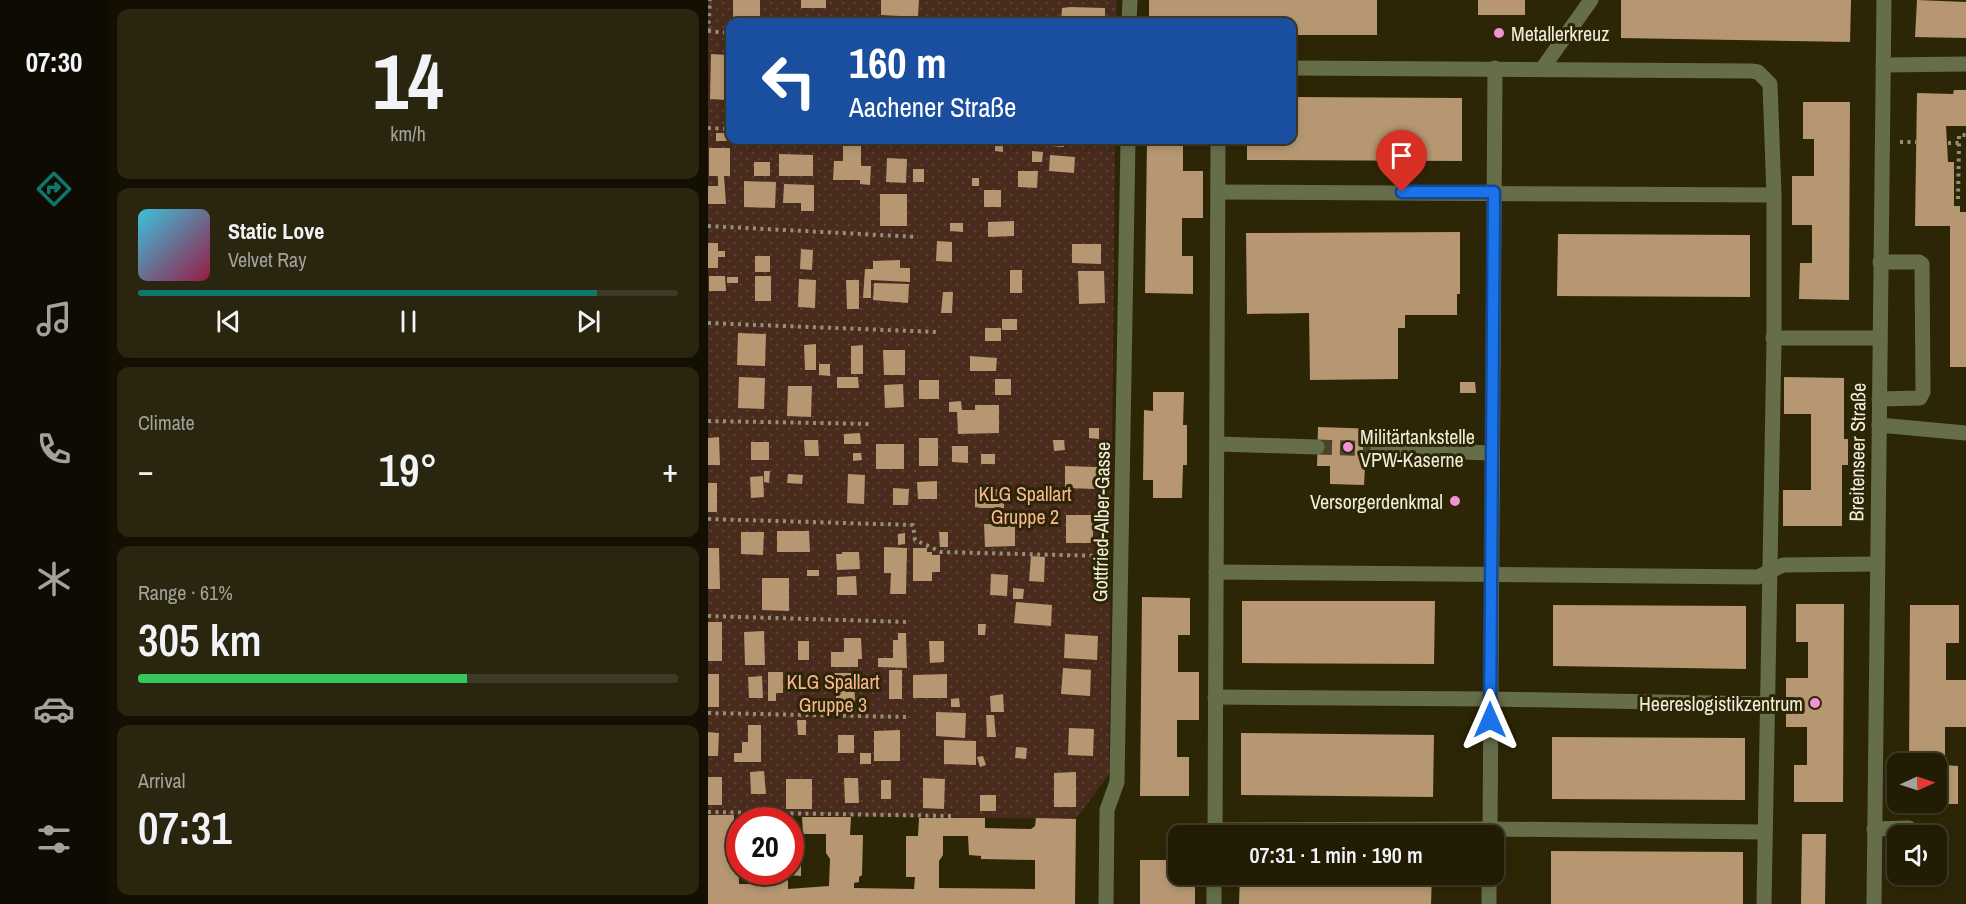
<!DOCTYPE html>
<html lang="en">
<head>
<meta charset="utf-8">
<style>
	body { margin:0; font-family:"Archivo Narrow",sans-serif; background:#2a250e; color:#f1f3f6; height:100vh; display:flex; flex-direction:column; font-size:22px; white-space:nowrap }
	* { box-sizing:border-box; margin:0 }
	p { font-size:20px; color:#a2a19a }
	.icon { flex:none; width:33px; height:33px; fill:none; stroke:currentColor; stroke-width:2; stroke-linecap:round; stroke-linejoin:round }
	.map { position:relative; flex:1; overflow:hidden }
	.sheet { display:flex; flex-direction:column; gap:9px; padding:9px; background:#130f02; width:600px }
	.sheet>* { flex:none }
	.hud { position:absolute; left:18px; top:18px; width:570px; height:126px; border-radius:12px; box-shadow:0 3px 9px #0003,0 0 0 2px #3f3a26; background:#1a4fa0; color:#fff; overflow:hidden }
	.needle { width:39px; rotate:87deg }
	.fabs { position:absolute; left:1179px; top:753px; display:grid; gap:12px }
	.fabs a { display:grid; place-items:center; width:60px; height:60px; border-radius:12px; background:#221c04; box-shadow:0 3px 9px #0003,0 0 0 2px #3f3a26; font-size:30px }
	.speed { position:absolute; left:18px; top:807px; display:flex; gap:12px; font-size:30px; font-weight:700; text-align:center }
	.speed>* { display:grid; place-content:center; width:78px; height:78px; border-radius:50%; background:#221c04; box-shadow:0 3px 9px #0003,0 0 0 2px #3f3a26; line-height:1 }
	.speed .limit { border:9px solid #d22; background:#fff; color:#111 }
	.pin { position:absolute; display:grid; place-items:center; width:51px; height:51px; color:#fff; margin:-62px -26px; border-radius:50% 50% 50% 0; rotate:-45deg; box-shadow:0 0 6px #0007 }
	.pin .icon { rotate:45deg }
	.me { position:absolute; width:66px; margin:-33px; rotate:0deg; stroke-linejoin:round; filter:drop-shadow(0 0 4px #0008) }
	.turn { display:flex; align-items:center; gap:21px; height:126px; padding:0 24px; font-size:27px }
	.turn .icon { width:78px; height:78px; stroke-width:2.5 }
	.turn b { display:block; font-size:42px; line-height:51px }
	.big { font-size:45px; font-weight:600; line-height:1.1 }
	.sheet .tile { flex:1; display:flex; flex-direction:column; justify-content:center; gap:9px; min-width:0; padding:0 21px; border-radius:12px; background:#2a250e }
	.sheet .dial { align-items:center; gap:0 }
	.dial b { font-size:78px; line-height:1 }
	.song { display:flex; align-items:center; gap:18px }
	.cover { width:72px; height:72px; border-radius:9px; background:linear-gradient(135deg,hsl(190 70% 55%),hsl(340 70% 35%)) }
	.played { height:6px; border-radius:3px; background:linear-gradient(90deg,#0f766e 85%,#3f3a26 85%) }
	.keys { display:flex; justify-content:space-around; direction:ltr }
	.heat { display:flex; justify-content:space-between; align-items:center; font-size:33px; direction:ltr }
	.charge { height:9px; border-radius:4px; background:linear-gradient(90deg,#34c759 61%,#3f3a26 0) }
	.trip { position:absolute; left:460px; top:825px; width:336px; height:60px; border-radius:12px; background:#221c04; box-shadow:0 3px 9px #0003,0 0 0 2px #3f3a26; font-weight:600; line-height:60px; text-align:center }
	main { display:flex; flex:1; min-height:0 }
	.dock { display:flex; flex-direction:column; width:108px; justify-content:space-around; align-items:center; background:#0e0b02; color:#a2a19a }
	.dock .icon { width:42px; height:42px }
	.dock .current { color:#0f766e }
	.dock b { font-size:27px; color:#f1f3f6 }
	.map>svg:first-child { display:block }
	.green { fill:url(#green-dots) }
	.building { fill:#b69772; fill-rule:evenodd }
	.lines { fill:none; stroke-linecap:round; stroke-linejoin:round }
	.minor-tunnel { stroke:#4a4426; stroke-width:15; stroke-dasharray:15 8; stroke-linecap:butt }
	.path { stroke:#958f77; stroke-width:4; stroke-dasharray:3 4.5; stroke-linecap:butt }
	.minor { stroke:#666e49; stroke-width:15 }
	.route-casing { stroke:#114b97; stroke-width:15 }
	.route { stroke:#1a73e8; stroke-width:10 }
	.poi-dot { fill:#f291d6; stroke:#2d2606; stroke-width:2 }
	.labels { text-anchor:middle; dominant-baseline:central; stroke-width:6; stroke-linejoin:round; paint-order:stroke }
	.poi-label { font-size:20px; fill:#f1eddb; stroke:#2d2606; text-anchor:start }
	.street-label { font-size:20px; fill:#f1eddb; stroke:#2d2606 }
	.park-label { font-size:20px; fill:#fab693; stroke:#2d2606 }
</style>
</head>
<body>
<main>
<nav class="dock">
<b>07:30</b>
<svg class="icon current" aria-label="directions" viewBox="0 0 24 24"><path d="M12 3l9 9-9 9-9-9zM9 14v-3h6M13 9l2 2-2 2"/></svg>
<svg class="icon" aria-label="music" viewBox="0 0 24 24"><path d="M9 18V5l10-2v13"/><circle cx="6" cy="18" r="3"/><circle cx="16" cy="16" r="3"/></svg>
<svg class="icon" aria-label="phone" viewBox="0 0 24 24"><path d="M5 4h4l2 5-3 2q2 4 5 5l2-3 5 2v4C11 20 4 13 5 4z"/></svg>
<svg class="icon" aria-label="climate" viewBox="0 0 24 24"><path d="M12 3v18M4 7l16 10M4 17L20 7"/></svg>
<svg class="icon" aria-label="car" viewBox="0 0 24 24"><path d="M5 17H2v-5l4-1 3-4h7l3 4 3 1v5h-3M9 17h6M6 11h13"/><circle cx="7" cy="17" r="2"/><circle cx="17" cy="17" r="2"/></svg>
<svg class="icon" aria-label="filters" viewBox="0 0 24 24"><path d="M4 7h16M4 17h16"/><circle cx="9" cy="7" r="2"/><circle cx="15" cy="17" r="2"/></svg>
</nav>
<section class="sheet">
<div class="tile dial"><b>14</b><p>km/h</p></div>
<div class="tile">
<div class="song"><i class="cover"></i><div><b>Static Love</b><p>Velvet Ray</p></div></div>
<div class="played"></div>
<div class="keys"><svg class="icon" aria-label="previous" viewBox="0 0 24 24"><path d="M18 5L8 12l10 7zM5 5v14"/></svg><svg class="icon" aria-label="pause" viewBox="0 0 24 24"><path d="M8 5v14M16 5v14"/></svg><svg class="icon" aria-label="next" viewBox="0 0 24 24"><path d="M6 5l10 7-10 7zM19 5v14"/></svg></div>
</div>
<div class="tile"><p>Climate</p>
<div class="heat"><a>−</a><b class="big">19°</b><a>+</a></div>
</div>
<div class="tile"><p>Range · 61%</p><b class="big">305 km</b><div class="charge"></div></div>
<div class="tile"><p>Arrival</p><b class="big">07:31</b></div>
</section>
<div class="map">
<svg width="1258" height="904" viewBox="0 0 1258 904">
	<defs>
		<pattern id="green-dots" width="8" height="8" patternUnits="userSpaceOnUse" patternTransform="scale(1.5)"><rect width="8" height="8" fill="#482b1c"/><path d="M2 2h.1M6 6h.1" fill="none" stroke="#5a4032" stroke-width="1.8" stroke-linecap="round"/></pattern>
	</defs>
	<rect width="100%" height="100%" fill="#2d2606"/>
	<polygon class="green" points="0,0 409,0 408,22 22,22 22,140 407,140 401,774 368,819 0,815"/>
	<g class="building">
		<polygon points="25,0 52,0 52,18 25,17"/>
		<rect x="93" y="0" width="25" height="8"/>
		<polygon points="173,0 211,0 210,17 173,15"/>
		<polygon points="441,0 669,0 669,35 584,35 584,22 441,22"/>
		<rect x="770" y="0" width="47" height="15"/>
		<polygon points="913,0 1143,0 1142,42 913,38"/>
		<polygon points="1209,0 1258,2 1258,38 1207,37"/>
		<polygon points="362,7 397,8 397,22 353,22 354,8"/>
		<polygon points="3,54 20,55 19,100 2,99"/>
		<polygon points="1246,90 1258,90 1258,126 1238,126 1240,162 1246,162 1246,206 1252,206 1252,212 1258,212 1258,367 1242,367 1242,226 1207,226 1209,93 1245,94"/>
		<polygon points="584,97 754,98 754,161 539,160 539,140 584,140"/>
		<polygon points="1095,102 1142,102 1141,300 1091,299 1092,263 1104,263 1104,225 1084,225 1084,176 1106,176 1106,139 1095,139"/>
		<rect x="8" y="133" width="12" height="8"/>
		<polygon points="327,140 356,140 356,147 327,145"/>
		<polygon points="439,140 475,140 475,171 495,171 495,218 474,218 474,256 485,256 485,294 437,293"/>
		<polygon points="287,143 295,143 295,152 287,151"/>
		<polygon points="135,146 153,146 153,166 163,166 162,185 152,184 152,180 125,180 126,161 135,161"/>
		<polygon points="1,148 22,148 22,176 16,176 18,204 0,204 0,186 10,186 10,176 1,176"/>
		<polygon points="324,151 335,152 334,162 324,162"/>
		<polygon points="71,154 105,155 105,176 71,176"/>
		<polygon points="342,155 367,157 366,173 341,171"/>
		<polygon points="179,158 199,159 198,183 178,182"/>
		<rect x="46" y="162" width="16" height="14"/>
		<rect x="205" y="169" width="11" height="13"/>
		<polygon points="310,171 330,171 329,188 310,187"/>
		<rect x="264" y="178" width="7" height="8"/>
		<polygon points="36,181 68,182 67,208 36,207"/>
		<polygon points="76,184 106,185 106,211 93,211 93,203 75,203"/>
		<rect x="276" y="190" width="17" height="17"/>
		<rect x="172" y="194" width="27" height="32"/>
		<polygon points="306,221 306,236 280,237 280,222"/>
		<polygon points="242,223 255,223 255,232 242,231"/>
		<polygon points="752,232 752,294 749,294 749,315 697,315 697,328 690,328 690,379 602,380 601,313 539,314 538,233"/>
		<polygon points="850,234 1042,235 1042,297 849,296"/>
		<polygon points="229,241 244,242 244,262 228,261"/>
		<polygon points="0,243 10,243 10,251 17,251 17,257 10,257 10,268 0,268"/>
		<polygon points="364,244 393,244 393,264 364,263"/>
		<polygon points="93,249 105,250 104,270 92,269"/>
		<rect x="47" y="256" width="15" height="16"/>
		<polygon points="192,260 192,268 202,268 202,282 163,280 163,298 155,298 157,269 165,269 165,261"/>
		<rect x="302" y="270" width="12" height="23"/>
		<polygon points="370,271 396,271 397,303 371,304"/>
		<polygon points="1,276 17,276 18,291 1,291"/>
		<rect x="47" y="276" width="16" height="25"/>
		<rect x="19" y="277" width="11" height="6"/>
		<polygon points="91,279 108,280 107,308 90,307"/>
		<polygon points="138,280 151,280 151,309 139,309"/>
		<polygon points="166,283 201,284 200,303 165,300"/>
		<polygon points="235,292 245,292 244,313 233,313"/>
		<rect x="294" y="319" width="15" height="11"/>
		<rect x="277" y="328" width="16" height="13"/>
		<polygon points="30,333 58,334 57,366 29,365"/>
		<polygon points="108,344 108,370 97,370 96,345"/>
		<polygon points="155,345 155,374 143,374 143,346"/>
		<polygon points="175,350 197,350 197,375 176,375"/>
		<polygon points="262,356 289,358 288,371 262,371"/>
		<polygon points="111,364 122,364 122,376 111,375"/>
		<polygon points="31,377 57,378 56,409 30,408"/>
		<polygon points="129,377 150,377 151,388 129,388"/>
		<polygon points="1076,377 1136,378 1136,439 1140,439 1140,465 1134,465 1134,526 1075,526 1075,490 1103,490 1103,414 1076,414"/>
		<rect x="287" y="379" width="16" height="16"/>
		<rect x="211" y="380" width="20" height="19"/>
		<polygon points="752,382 767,382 768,393 752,393"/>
		<polygon points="195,384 196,407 177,408 176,385"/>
		<polygon points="80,386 104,386 103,417 79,416"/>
		<polygon points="445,392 476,392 475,425 479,425 479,465 475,465 474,498 445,498 445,480 435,480 436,410 445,411"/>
		<polygon points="253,401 254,410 267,410 267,405 291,405 291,433 250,434 249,412 241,412 241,402"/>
		<polygon points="610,427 670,429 669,467 657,467 656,485 622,484 622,466 609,466"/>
		<polygon points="381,428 391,428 391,439 381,438"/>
		<polygon points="152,433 153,444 136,444 136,434"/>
		<polygon points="11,437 12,465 0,465 0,438"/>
		<rect x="211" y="438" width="19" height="28"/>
		<polygon points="96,440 110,440 111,456 97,456"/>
		<polygon points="345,440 356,440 357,450 346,451"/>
		<rect x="43" y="442" width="18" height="18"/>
		<rect x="168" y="444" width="28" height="25"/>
		<polygon points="244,446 260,446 260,463 244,462"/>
		<polygon points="145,453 153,453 154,460 145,461"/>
		<rect x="273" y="454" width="14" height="10"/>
		<polygon points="357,466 389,467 389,489 357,488"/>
		<polygon points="56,471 62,471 61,483 56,482"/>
		<polygon points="80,474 95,475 94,484 79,483"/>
		<polygon points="140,474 157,475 156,504 139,503"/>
		<polygon points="55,476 56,497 43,498 42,477"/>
		<polygon points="229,481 229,499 210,499 209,482"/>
		<rect x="0" y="483" width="9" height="29"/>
		<polygon points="185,488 201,489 200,505 185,505"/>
		<polygon points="267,489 296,489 296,508 273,508 267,507"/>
		<rect x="311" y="512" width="19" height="7"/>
		<rect x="358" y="515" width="27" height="28"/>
		<polygon points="276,524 307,524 307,546 277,547"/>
		<polygon points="69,531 101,531 102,552 69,552"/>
		<polygon points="33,532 56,532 55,555 33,554"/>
		<polygon points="231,532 240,532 240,547 232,547"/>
		<polygon points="197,533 197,544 190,545 190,534"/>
		<polygon points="176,547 199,548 198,594 182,594 183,573 176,573"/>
		<polygon points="0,548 11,548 12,589 0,589"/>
		<polygon points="205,548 219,548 219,552 224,552 224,555 232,555 232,572 224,572 224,581 205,581"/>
		<polygon points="134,552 151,552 152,569 129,570 128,554 134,554"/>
		<polygon points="323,556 337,557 336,582 321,581"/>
		<rect x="99" y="570" width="12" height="6"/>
		<polygon points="283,574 300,575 299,596 282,595"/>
		<polygon points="148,576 149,595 129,595 129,577"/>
		<polygon points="54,578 81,578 81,611 54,610"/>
		<polygon points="305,588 316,589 315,599 305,599"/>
		<polygon points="434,597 482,598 482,635 470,635 470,672 491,672 491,720 469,720 469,757 481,757 481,796 432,796"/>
		<polygon points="534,601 727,601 726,664 534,663"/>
		<polygon points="308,602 344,605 343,626 306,623"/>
		<polygon points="1088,604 1136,604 1135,802 1086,802 1086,765 1099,765 1099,727 1078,727 1078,678 1100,678 1100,642 1088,642"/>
		<polygon points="845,605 1038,606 1038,669 845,666"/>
		<polygon points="1202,605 1251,605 1251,643 1238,643 1238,680 1258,680 1258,727 1237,727 1237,765 1250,766 1250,804 1228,804 1228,764 1201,764"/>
		<rect x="0" y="622" width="14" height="39"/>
		<polygon points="270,624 278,624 277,635 270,635"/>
		<polygon points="56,631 57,665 37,665 36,632"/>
		<polygon points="190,633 198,633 199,668 170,667 170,658 185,658 185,640 190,640"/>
		<polygon points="357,634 390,636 389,660 356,658"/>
		<polygon points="136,638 153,638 154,659 150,659 150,667 123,667 123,652 136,652"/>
		<rect x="90" y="641" width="11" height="19"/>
		<polygon points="221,641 236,641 236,662 222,663"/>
		<polygon points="355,668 383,670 382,696 353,694"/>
		<rect x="181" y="670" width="13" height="29"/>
		<polygon points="60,672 75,672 75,693 68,693 68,701 60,701"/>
		<polygon points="118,673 146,673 147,704 128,704 128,690 118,690"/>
		<rect x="0" y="674" width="11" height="33"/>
		<polygon points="239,674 239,698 205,698 205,675"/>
		<polygon points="54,676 55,698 41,698 40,677"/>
		<polygon points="295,694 296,712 283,712 282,696"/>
		<polygon points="251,698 252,707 243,707 243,699"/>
		<polygon points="228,712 258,713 257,738 228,736"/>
		<polygon points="278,715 286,715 288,737 279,737"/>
		<polygon points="89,720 98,720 98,735 90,735"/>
		<polygon points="40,725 53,725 53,762 26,762 26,753 34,753 34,742 40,742"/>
		<polygon points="361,728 386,729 385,756 360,755"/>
		<polygon points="192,730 192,761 166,761 166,731"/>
		<polygon points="0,732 11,733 10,756 0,756"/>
		<polygon points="533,733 726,735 725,797 533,795"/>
		<rect x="130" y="735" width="16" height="18"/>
		<polygon points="844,737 1037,738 1037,800 844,799"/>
		<polygon points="236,740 268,741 268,765 236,764"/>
		<polygon points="308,747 319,748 318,759 307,758"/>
		<rect x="152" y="753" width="11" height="11"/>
		<polygon points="275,756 278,765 272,767 269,757"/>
		<polygon points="56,771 58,794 43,794 42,772"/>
		<polygon points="368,772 368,807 346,807 346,773"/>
		<rect x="0" y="777" width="14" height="28"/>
		<polygon points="136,778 150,778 151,803 137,803"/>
		<polygon points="215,778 237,779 236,809 215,808"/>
		<rect x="78" y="779" width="26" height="30"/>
		<rect x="173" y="780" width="10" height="19"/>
		<rect x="272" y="795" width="16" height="16"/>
		<path d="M0,815H26V823H30L31,884H67L68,872H82V847H93V876L80,875V889L121,886L122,859L118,853V834H95L94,817H143L142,835H155L154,875L151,877V882L146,883V888L206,889L207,877H198V836H210L211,818H277V828L323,829L327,826L328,818L368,819L367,904H0ZM235,836H260L261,855L273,856V859L327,860V889L231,888V861L235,855Z"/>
		<polygon points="75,815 76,820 42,820 42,816"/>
		<polygon points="1094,834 1118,834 1117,904 1093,904"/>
		<polygon points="843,851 1035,852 1035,904 843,904"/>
		<polygon points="432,860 471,860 471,874 487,874 487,904 432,904"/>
		<polygon points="532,874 724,874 723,904 531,904"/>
	</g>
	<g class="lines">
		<polyline class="minor-tunnel" points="609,447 670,449"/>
		<g class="path">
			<polyline points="0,31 2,0"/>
			<polyline points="0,31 22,33"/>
			<polyline points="0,128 22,129"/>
			<polyline points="220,140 254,141"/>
			<polyline points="1192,142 1208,142"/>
			<polyline points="1240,143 1251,143 1251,135 1258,135"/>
			<polyline points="1250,199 1251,143"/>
			<polyline points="0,226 210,237"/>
			<polyline points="0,323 229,332"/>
			<polyline points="0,421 165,424"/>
			<polyline points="0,519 205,525 207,540 233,552 394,556"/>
			<polyline points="0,616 201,622"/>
			<polyline points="0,713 199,717"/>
			<polyline points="0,812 243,816"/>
		</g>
		<g class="minor">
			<polyline points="421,22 422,0"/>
			<polyline points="1175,65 1258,64"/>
			<polyline points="584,68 1043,71 1050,72 1062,84 1066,195 1066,342 1056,904"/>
			<polyline points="834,69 883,0"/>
			<polyline points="510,192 1066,195"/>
			<polyline points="1065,338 1171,338"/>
			<polyline points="1171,399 1212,398 1215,392 1214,264 1211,262 1172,262"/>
			<polyline points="1171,425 1258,433"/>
			<polyline points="509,444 609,447"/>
			<polyline points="670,449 784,453"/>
			<polyline points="508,572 1050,577 1075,565 1169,564"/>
			<polyline points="507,697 783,699 1060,704"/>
			<polyline points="1166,829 1201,828"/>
			<polyline points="507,830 782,829 1057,832"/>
			<polyline points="507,836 510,140"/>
			<polyline points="782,836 787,68"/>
			<polyline points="398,904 399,810 409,782 420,140"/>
			<polyline points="506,904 506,874"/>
			<polyline points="781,904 781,874"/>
			<polyline points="1166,904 1176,0"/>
		</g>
	</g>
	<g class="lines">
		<g class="route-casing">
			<polyline id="route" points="694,192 786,192 782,720"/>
		</g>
		<use href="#route" class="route"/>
	</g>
	<g class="poi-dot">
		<circle cx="791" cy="33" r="6"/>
		<circle cx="640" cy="447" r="6"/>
		<circle cx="747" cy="501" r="6"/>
		<circle cx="1107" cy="703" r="6"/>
	</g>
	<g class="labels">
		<g class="poi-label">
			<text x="803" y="33">Metallerkreuz</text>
			<text x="652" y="436">Militärtankstelle<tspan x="652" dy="23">VPW-Kaserne</tspan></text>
			<text x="735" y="501" text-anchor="end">Versorgerdenkmal</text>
			<text x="1095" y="703" text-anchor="end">Heereslogistikzentrum</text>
		</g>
		<g class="street-label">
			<text transform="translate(1149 452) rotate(-89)">Breitenseer Straße</text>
			<text transform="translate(393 522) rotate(-89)">Gottfried-Alber-Gasse</text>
		</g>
		<g class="park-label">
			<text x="317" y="493">KLG Spallart<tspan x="317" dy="23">Gruppe 2</tspan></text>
			<text x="125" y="681">KLG Spallart<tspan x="125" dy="23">Gruppe 3</tspan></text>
		</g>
	</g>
</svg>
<div class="fabs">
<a><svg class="needle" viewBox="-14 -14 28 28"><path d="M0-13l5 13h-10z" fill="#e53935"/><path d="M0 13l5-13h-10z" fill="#a2a19a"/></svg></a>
<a><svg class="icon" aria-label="sound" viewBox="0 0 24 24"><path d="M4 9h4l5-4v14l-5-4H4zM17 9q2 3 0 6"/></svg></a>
</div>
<div class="speed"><div class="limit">20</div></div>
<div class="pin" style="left:694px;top:192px;background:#d93025"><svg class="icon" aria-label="arrive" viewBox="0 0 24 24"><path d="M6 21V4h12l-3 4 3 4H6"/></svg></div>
<svg class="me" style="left:782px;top:720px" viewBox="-20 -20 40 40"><path d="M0-17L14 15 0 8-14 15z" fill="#1a73e8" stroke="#fff" stroke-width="4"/></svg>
<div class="trip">07:31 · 1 min · 190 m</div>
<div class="hud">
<div class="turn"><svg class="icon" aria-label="left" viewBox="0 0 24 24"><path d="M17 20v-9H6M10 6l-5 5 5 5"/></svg><div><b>160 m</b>Aachener Straße</div></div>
</div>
</div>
</main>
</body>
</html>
